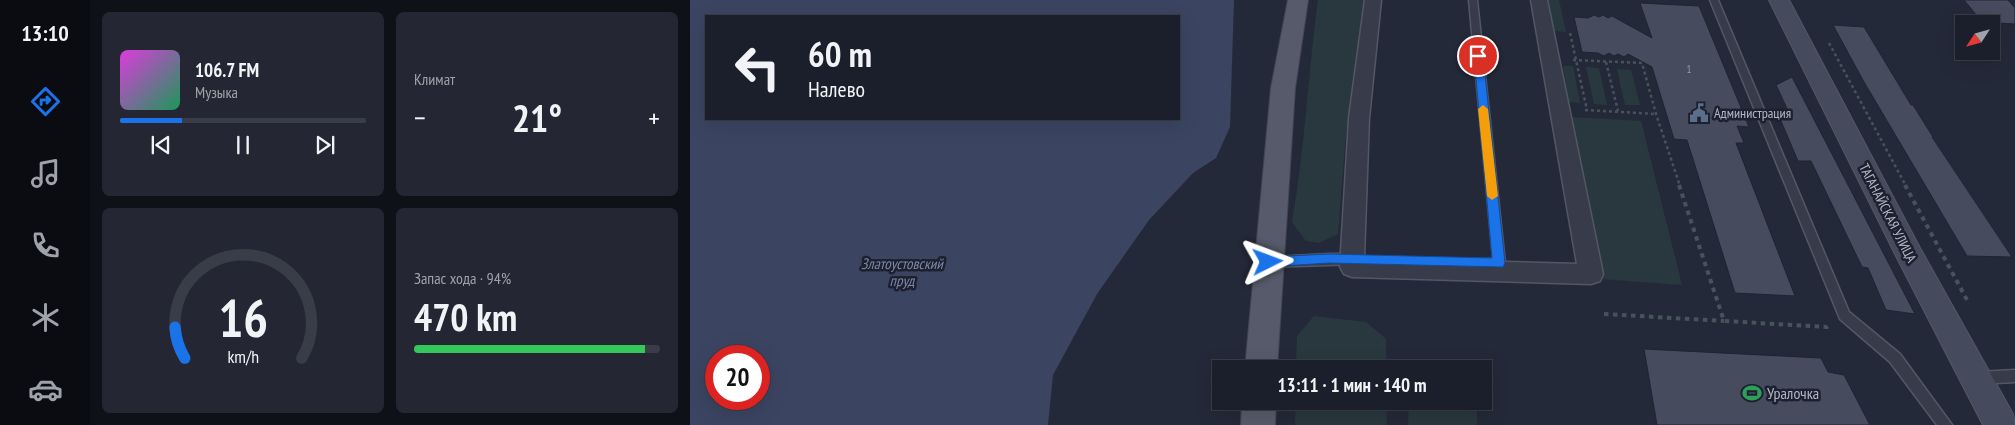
<!DOCTYPE html>
<html lang="ru">
<head>
<meta charset="utf-8">
<style>
	body { margin:0; font-family:"PT Sans Narrow",sans-serif; background:#242733; color:#f1f3f6; height:100vh; display:flex; flex-direction:column; font-size:19px; white-space:nowrap }
	* { box-sizing:border-box; margin:0 }
	p { font-size:16px; color:#a0a2a9 }
	.icon { flex:none; width:28px; height:28px; fill:none; stroke:currentColor; stroke-width:2; stroke-linecap:round; stroke-linejoin:round }
	.map { position:relative; flex:1; overflow:hidden }
	.sheet { display:flex; flex-direction:column; gap:12px; padding:12px; background:#0f1118; width:600px }
	.sheet>* { flex:none }
	.top-card { position:absolute; left:15px; top:15px; width:475px; height:105px; border-radius:0px; box-shadow:0 5px 20px #0002,0 0 0 1px #393d47; background:#1b1f2b; color:#f1f3f6; overflow:hidden }
	.needle { width:32px; rotate:234deg }
	.fabs { position:absolute; left:1265px; top:15px; display:grid; gap:10px }
	.fabs a { display:grid; place-items:center; width:45px; height:45px; border-radius:0px; background:#1b1f2b; box-shadow:0 5px 20px #0002,0 0 0 1px #393d47; font-size:25px }
	.speed { position:absolute; left:15px; top:345px; display:flex; gap:10px; font-size:25px; font-weight:700; text-align:center }
	.speed>* { display:grid; place-content:center; width:65px; height:65px; border-radius:50%; background:#1b1f2b; box-shadow:0 5px 20px #0002,0 0 0 1px #393d47; line-height:1 }
	.speed .limit { border:8px solid #d22; background:#fff; color:#111 }
	.pin { position:absolute; display:grid; place-items:center; width:42px; height:42px; color:#fff; margin:-21px; border:2px solid #fff; border-radius:50%; box-shadow:0 1px 5px #0007 }
	.me { position:absolute; width:55px; margin:-28px; rotate:87deg; stroke-linejoin:round; filter:drop-shadow(0 0 4px #0008) }
	.turn { display:flex; align-items:center; gap:18px; height:105px; padding:0 20px; font-size:22px }
	.turn .icon { width:65px; height:65px; stroke-width:2.5 }
	.turn b { display:block; font-size:35px; line-height:42px }
	.big { font-size:38px; font-weight:800; line-height:1.1 }
	.sheet .card { flex:1; display:flex; flex-direction:column; justify-content:center; gap:8px; min-width:0; padding:0 18px; border-radius:8px; background:#242733 }
	.sheet .dial { align-items:center; gap:0 }
	.dial svg { height:130px; overflow:visible; fill:none; stroke:#393d47; stroke-width:7; stroke-linecap:round; text-anchor:middle }
	.dial text { fill:#f1f3f6; stroke:none }
	.song { display:flex; align-items:center; gap:15px }
	.cover { width:60px; height:60px; border-radius:8px; background:linear-gradient(135deg,hsl(300 70% 55%),hsl(150 70% 35%)) }
	.played { height:5px; border-radius:2px; background:linear-gradient(90deg,#1a73e8 25%,#393d47 25%) }
	.keys { display:flex; justify-content:space-around; direction:ltr }
	.heat { display:flex; justify-content:space-between; align-items:center; font-size:28px; direction:ltr }
	.charge { height:8px; border-radius:4px; background:linear-gradient(90deg,#34c759 94%,#393d47 0) }
	.sheet .tiles { flex:1; display:grid; gap:12px; grid-template-columns:repeat(2,1fr) }
	.trip { position:absolute; left:522px; top:360px; width:280px; height:50px; border-radius:0px; background:#1b1f2b; box-shadow:0 5px 20px #0002,0 0 0 1px #393d47; font-weight:800; line-height:50px; text-align:center }
	main { display:flex; flex:1; min-height:0 }
	.dock { display:flex; flex-direction:column; width:90px; justify-content:space-around; align-items:center; background:#0b0c11; color:#a0a2a9 }
	.dock .icon { width:35px; height:35px }
	.dock .on { color:#1a73e8 }
	.dock b { font-size:22px; color:#f1f3f6 }
	.map>svg:first-child { display:block }
	.green { fill:#29383e }
	.water { fill:#3b4461; fill-rule:evenodd }
	.building { fill:#464b5e; stroke:#1f2331 }
	.lines { fill:none; stroke-linecap:round; stroke-linejoin:round }
	.lane-casing { stroke:#535765; stroke-width:3 }
	.street-casing { stroke:#535765; stroke-width:3 }
	.secondary-casing { stroke:#535765; stroke-width:2 }
	.primary-casing { stroke:#414553; stroke-width:2 }
	.path-far1 { stroke:#46535a; stroke-width:2.5; stroke-dasharray:3 3; stroke-linecap:butt }
	.path { stroke:#46535a; stroke-width:4; stroke-dasharray:4.5 4.5; stroke-linecap:butt }
	.lane { fill:#383c4a; fill-rule:evenodd }
	.street { fill:#383c4a; fill-rule:evenodd }
	.secondary { fill:#464a5d; fill-rule:evenodd }
	.primary { fill:#565a6a; fill-rule:evenodd }
	.route { fill:#1a73e8; stroke:#114b97 }
	.slow { fill:#f59e0b }
	.labels { text-anchor:middle; dominant-baseline:central; stroke-width:5; stroke-linejoin:round; paint-order:stroke }
	.number-label { font-size:11px; fill:#989cac }
	.poi-label { font-size:14px; fill:#b3b7c6; stroke:#1d212f; text-anchor:start }
	.street-label { font-size:14px; fill:#b3b7c6; stroke:#1d212f }
	.water-label { font-size:15px; font-style:italic; fill:#7d88ab; stroke:#1d212f }
	.near-poi-label { font-size:16px; fill:#b3b7c6; stroke:#1d212f; text-anchor:start }
</style>
</head>
<body>
<main>
<nav class="dock">
<b>13:10</b>
<svg class="icon on" aria-label="directions" viewBox="0 0 24 24"><path d="M12 3l9 9-9 9-9-9zM9 14v-3h6M13 9l2 2-2 2"/></svg>
<svg class="icon" aria-label="music" viewBox="0 0 24 24"><path d="M9 18V5l10-2v13"/><circle cx="6" cy="18" r="3"/><circle cx="16" cy="16" r="3"/></svg>
<svg class="icon" aria-label="phone" viewBox="0 0 24 24"><path d="M5 4h4l2 5-3 2q2 4 5 5l2-3 5 2v4C11 20 4 13 5 4z"/></svg>
<svg class="icon" aria-label="climate" viewBox="0 0 24 24"><path d="M12 3v18M4 7l16 10M4 17L20 7"/></svg>
<svg class="icon" aria-label="car" viewBox="0 0 24 24"><path d="M5 17H2v-5l4-1 3-4h7l3 4 3 1v5h-3M9 17h6M6 11h13"/><circle cx="7" cy="17" r="2"/><circle cx="17" cy="17" r="2"/></svg>
</nav>
<section class="sheet">
<div class="tiles">
<div class="card">
<div class="song"><i class="cover"></i><div><b>106.7 FM</b><p>Музыка</p></div></div>
<div class="played"></div>
<div class="keys"><svg class="icon" aria-label="previous" viewBox="0 0 24 24"><path d="M18 5L8 12l10 7zM5 5v14"/></svg><svg class="icon" aria-label="pause" viewBox="0 0 24 24"><path d="M8 5v14M16 5v14"/></svg><svg class="icon" aria-label="next" viewBox="0 0 24 24"><path d="M6 5l10 7-10 7zM19 5v14"/></svg></div>
</div>
<div class="card"><p>Климат</p>
<div class="heat"><a>−</a><b class="big">21°</b><a>+</a></div>
</div>
<div class="card dial"><svg viewBox="0 0 100 80">
<path d="M14 69A42 42 0 1 1 86 69"/>
<path d="M14 69A42 42 0 0 1 8 50" stroke="#1a73e8"/>
<text x="50" y="56" font-size="32" font-weight="700">16</text>
<text x="50" y="72" font-size="11">km/h</text>
</svg></div>
<div class="card"><p>Запас хода · 94%</p><b class="big">470 km</b><div class="charge"></div></div>
</div>
</section>
<div class="map">
<svg width="1325" height="425" viewBox="0 0 1325 425">
	<rect width="100%" height="100%" fill="#242939"/>
	<g class="green">
		<path d="M628,0H676L673,28L656,133L648,234L629,243L616,241L602,222C615,148 618,74 628,0Z"/>
		<polygon points="857,0 869,0 876,32 864,31"/>
		<polygon points="873,66 883,66 890,103 879,102"/>
		<polygon points="896,67 909,68 917,105 904,104"/>
		<polygon points="927,69 941,70 950,105 935,105"/>
		<polygon points="881,117 951,121 992,285 911,279"/>
		<polygon points="624,316 676,322 696,339 696,369 606,369 607,336"/>
		<polygon points="721,362 786,367 786,369 721,369"/>
		<polygon points="606,401 696,401 697,425 605,425"/>
		<polygon points="719,401 787,401 787,425 718,425"/>
	</g>
	<path class="water" d="M0,0H544L540,127L526,158L503,173L459,220L407,294L363,375L358,425H0ZM16,16H489V119H16ZM26,356H69V399H26Z"/>
	<g class="building">
		<polygon points="1274,0 1318,0 1325,8 1325,24 1292,22"/>
		<polygon points="950,3 1009,6 1059,127 1047,126 1054,143 1046,143 1105,296 1045,293 997,140 984,139 962,67 938,54 934,57 928,54 924,56 919,53 914,56 908,53 892,52 884,17 898,18 904,15 909,17 913,15 918,18 922,16 962,38"/>
		<polygon points="1143,25 1174,27 1221,105 1223,105 1243,137 1242,137 1322,257 1277,256 1174,82"/>
		<polygon points="1102,77 1225,314 1196,310 1178,268 1172,267 1121,161 1108,161 1088,114 1100,115 1086,85"/>
		<polygon points="954,349 1131,358 1138,372 1154,375 1180,425 967,425"/>
	</g>
	<g class="lines">
		<g class="lane-casing">
			<g id="lane">
				<path d="M779,0H787L815,263L813,266C807,269 799,269 793,266L791,263L793,260L803,258Z"/>
				<polygon points="1020,0 1028,0 1159,312 1210,354 1262,425 1247,425 1200,362 1150,319"/>
				<polygon points="639,254 666,254 670,256 672,259 670,262 666,264 579,267 575,265 573,262 575,259 579,257"/>
				<polygon points="1325,370 1325,382 1288,384 1283,382 1281,378 1283,374 1288,372"/>
			</g>
		</g>
		<g class="street-casing">
			<polygon id="street" points="675,0 691,0 679,118 674,258 887,264 841,0 857,0 913,274 910,281 901,284 662,277 654,274 650,267 659,118"/>
		</g>
		<g class="secondary-casing">
			<polygon id="secondary" points="1079,0 1099,0 1230,248 1323,414 1325,425 1293,425 1206,256"/>
		</g>
		<g class="primary-casing">
			<g id="primary">
				<polygon points="598,0 618,0 605,88 587,369 555,369 581,88"/>
				<polygon points="552,401 586,401 585,425 551,425"/>
			</g>
		</g>
		<g class="path-far1">
			<polyline points="880,33 897,110"/>
			<polyline points="1139,43 1216,186"/>
			<polyline points="883,60 952,63 966,114 990,186"/>
			<polyline points="916,62 928,111"/>
			<polyline points="895,110 966,114"/>
		</g>
		<g class="path">
			<polyline points="989,185 1034,321 1137,327 1140,325"/>
			<polyline points="1215,185 1277,300"/>
			<polyline points="914,314 1034,321"/>
		</g>
		<use href="#lane" class="lane"/>
		<use href="#street" class="street"/>
		<use href="#secondary" class="secondary"/>
		<use href="#primary" class="primary"/>
	</g>
	<polygon class="route" points="785,54 792,54 793,56 815,263 813,267 639,263 578,267 573,266 571,262 573,259 578,257 639,254 802,258 784,56"/>
	<polygon class="slow" points="793,105 798,109 808,196 802,200 797,196 788,109"/>
	<defs>
		<g id="civic-bare" transform="scale(1.5)"><path d="M-.6-6.5H3V-4.5H.6V-3L4-1V1h2V6H-6V1h2V-1L-.6-3ZM-1.2 2.5V6h2.4V2.5Z" fill="#5c6f8a" stroke="#1d212f" stroke-width="2.5" paint-order="stroke"/></g>
		<g id="stadium-bare" transform="scale(1.5)"><path d="M0-5a6.5 5 0 1 0 0 10a6.5 5 0 1 0 0-10ZM-3.5-1.8h7v3.6h-7Z" fill="#2e9e5b" stroke="#1d212f" stroke-width="2.5" paint-order="stroke"/></g>
	</defs>
	<g fill-rule="evenodd">
		<use href="#civic-bare" x="1009" y="113"/>
		<use href="#stadium-bare" x="1062" y="393"/>
	</g>
	<g class="labels">
		<g class="number-label">
			<text x="999" y="69">1</text>
		</g>
		<g class="poi-label">
			<text x="1024" y="113">Администрация</text>
		</g>
		<g class="street-label">
			<text transform="translate(1198 213) rotate(63)">ТАГАНАЙСКАЯ УЛИЦА</text>
		</g>
		<g class="water-label">
			<text x="212" y="263">Златоустовский<tspan x="212" dy="17">пруд</tspan></text>
		</g>
		<g class="near-poi-label">
			<text x="1077" y="393">Уралочка</text>
		</g>
	</g>
</svg>
<div class="fabs">
<a><svg class="needle" viewBox="-14 -14 28 28"><path d="M0-13l5 13h-10z" fill="#e53935"/><path d="M0 13l5-13h-10z" fill="#a0a2a9"/></svg></a>
</div>
<div class="speed"><div class="limit">20</div></div>
<div class="pin" style="left:788px;top:56px;background:#d93025"><svg class="icon" aria-label="arrive" viewBox="0 0 24 24"><path d="M6 21V4h12l-3 4 3 4H6"/></svg></div>
<svg class="me" style="left:578px;top:262px" viewBox="-20 -20 40 40"><path d="M0-17L14 15 0 8-14 15z" fill="#1a73e8" stroke="#fff" stroke-width="4"/></svg>
<div class="trip">13:11 · 1 мин · 140 m</div>
<div class="top-card">
<div class="turn"><svg class="icon" aria-label="left" viewBox="0 0 24 24"><path d="M17 20v-9H6M10 6l-5 5 5 5"/></svg><div><b>60 m</b>Налево</div></div>
</div>
</div>
</main>
</body>
</html>
